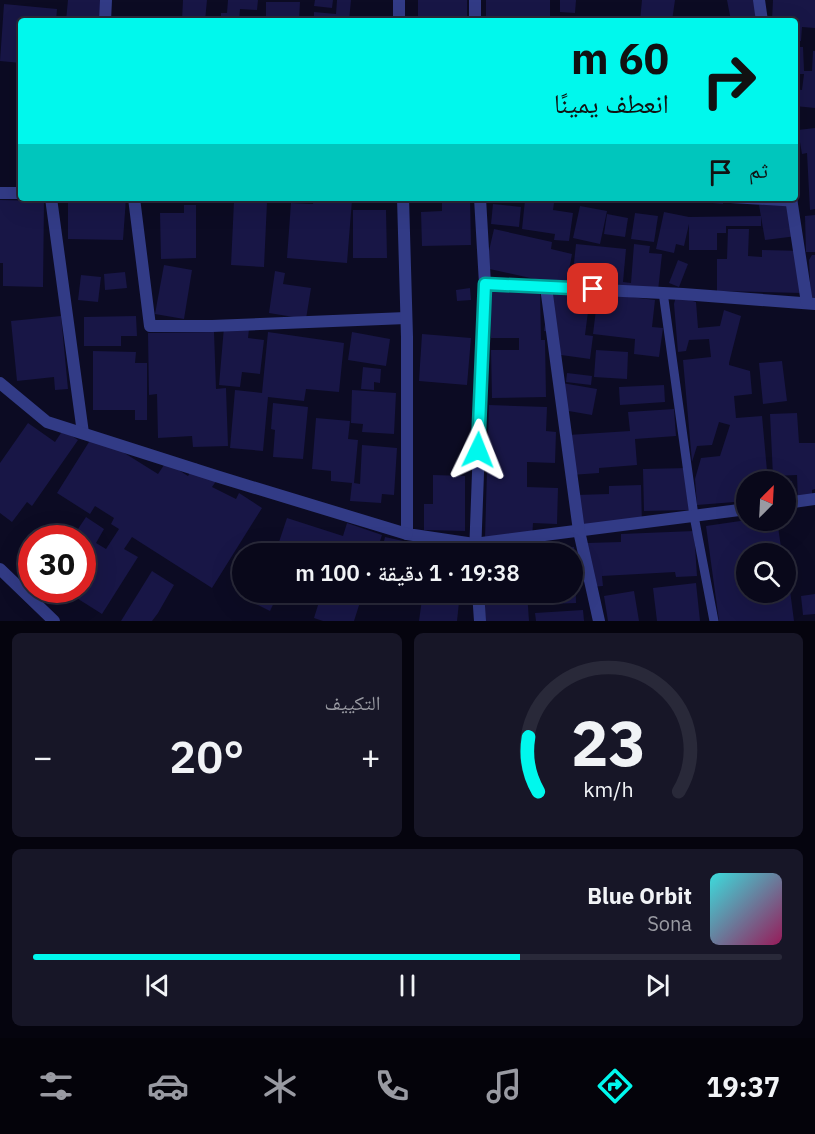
<!DOCTYPE html>
<html lang="ar">
<head>
<meta charset="utf-8">
<style>
	body { margin:0; font-family:"IBM Plex Sans","Noto Naskh Arabic",sans-serif; background:#171627; color:#f1f3f6; direction:rtl; height:100vh; display:flex; flex-direction:column; font-size:22px; white-space:nowrap }
	* { box-sizing:border-box; margin:0 }
	p { font-size:20px; color:#999aa2 }
	.icon { flex:none; width:33px; height:33px; fill:none; stroke:currentColor; stroke-width:2; stroke-linecap:round; stroke-linejoin:round }
	.map { position:relative; height:621px; overflow:hidden; direction:ltr }
	.drawer { display:flex; flex-direction:column; gap:12px; padding:12px; background:#05040e; flex:1 }
	.drawer>* { flex:none }
	.banner { position:absolute; left:18px; top:18px; width:780px; height:183px; border-radius:6px; box-shadow:0 6px 24px #0002,0 0 0 2px #292939; direction:rtl; background:#00f8ed; color:#111; overflow:hidden }
	.needle { width:39px; rotate:24deg }
	.fabs { position:absolute; left:736px; top:471px; display:grid; gap:12px }
	.fabs a { display:grid; place-items:center; width:60px; height:60px; border-radius:50%; background:#09081a; box-shadow:0 6px 24px #0002,0 0 0 2px #292939; font-size:30px }
	.speed { position:absolute; left:18px; top:525px; display:flex; gap:12px; font-size:30px; font-weight:700; text-align:center }
	.speed>* { display:grid; place-content:center; width:78px; height:78px; border-radius:50%; background:#09081a; box-shadow:0 6px 24px #0002,0 0 0 2px #292939; line-height:1 }
	.speed .limit { border:9px solid #d22; background:#fff; color:#111 }
	.pin { position:absolute; display:grid; place-items:center; width:51px; height:51px; color:#fff; margin:-26px; border-radius:12px; box-shadow:0 3px 9px #0006 }
	.me { position:absolute; width:66px; margin:-33px; rotate:2deg; stroke-linejoin:round; filter:drop-shadow(0 0 4px #0008) }
	.turn { display:flex; align-items:center; gap:21px; height:126px; padding:0 30px; font-size:27px }
	.turn .icon { width:78px; height:78px; stroke-width:2.5 }
	.turn b { display:block; font-size:42px; line-height:51px }
	.then { display:flex; align-items:center; height:57px; padding:0 30px; background:#0003; gap:12px; font-size:22px }
	.big { font-size:45px; font-weight:600; line-height:1.1 }
	.drawer .widget { flex:1; display:flex; flex-direction:column; justify-content:center; gap:9px; min-width:0; padding:0 21px; border-radius:9px; background:#171627 }
	.drawer .dial { align-items:center; gap:0 }
	.dial svg { height:156px; overflow:visible; fill:none; stroke:#292939; stroke-width:7; stroke-linecap:round; text-anchor:middle }
	.dial text { fill:#f1f3f6; stroke:none }
	.song { display:flex; align-items:center; gap:18px }
	.cover { width:72px; height:72px; border-radius:9px; background:linear-gradient(135deg,hsl(180 70% 55%),hsl(330 70% 35%)) }
	.played { height:6px; border-radius:3px; background:linear-gradient(90deg,#00f8ed 65%,#292939 65%) }
	.keys { display:flex; justify-content:space-around; direction:ltr }
	.heat { display:flex; justify-content:space-between; align-items:center; font-size:33px; direction:ltr }
	.drawer .tiles { flex:1; display:grid; gap:12px; grid-template-columns:1fr 1fr }
	.widget:last-child { grid-column:span 2 }
	.trip { position:absolute; left:232px; top:543px; width:351px; height:60px; border-radius:30px; background:#09081a; box-shadow:0 6px 24px #0002,0 0 0 2px #292939; font-weight:600; line-height:60px; text-align:center; direction:rtl }
	.tabs { display:flex; height:96px; justify-content:space-around; align-items:center; background:#04030a; color:#999aa2 }
	.tabs .icon { width:42px; height:42px }
	.tabs .active { color:#00f8ed }
	.tabs b { font-size:27px; color:#f1f3f6 }
	.map>svg:first-child { display:block }
	.building { fill:#181646 }
	.lines { fill:none; stroke-linecap:round; stroke-linejoin:round }
	.service { stroke:#323b86; stroke-width:9 }
	.minor { stroke:#323b86; stroke-width:12 }
	.route-casing { stroke:#00a19a; stroke-width:15 }
	.route { stroke:#00f8ed; stroke-width:10 }
</style>
</head>
<body>
<div class="map">
<svg width="815" height="621" viewBox="0 0 815 621">
	<rect width="100%" height="100%" fill="#0c0b23"/>
	<g class="building">
		<polygon points="68,0 111,0 109,21 66,21"/>
		<polygon points="183,0 207,0 205,21 182,21"/>
		<polygon points="228,0 258,0 257,10 240,9 239,21 221,21 221,13 227,13"/>
		<polygon points="315,0 333,0 332,8 314,6"/>
		<polygon points="337,0 351,0 349,21 314,21 314,12 336,14"/>
		<rect x="418" y="0" width="49" height="20"/>
		<polygon points="486,0 550,0 550,20 486,18"/>
		<polygon points="560,0 576,0 575,13 560,12"/>
		<polygon points="642,0 675,0 672,21 640,21"/>
		<polygon points="727,0 755,0 759,21 731,21"/>
		<polygon points="773,0 815,0 815,28 802,27 801,41 795,41 795,21 772,21"/>
		<polygon points="266,2 300,2 299,21 266,21"/>
		<polygon points="4,4 57,9 56,21 21,21 21,63 0,61"/>
		<polygon points="351,16 384,18 384,21 350,21"/>
		<polygon points="795,47 803,47 804,71 812,71 813,51 815,51 815,108 795,106 795,89 802,90 804,74 795,74"/>
		<polygon points="815,128 815,209 810,210 807,153 802,154 798,130"/>
		<polygon points="68,198 126,198 123,240 68,239"/>
		<polygon points="314,198 352,200 347,263 287,258 291,203 313,204"/>
		<polygon points="442,198 470,198 471,245 422,246 421,212 442,211"/>
		<polygon points="681,198 723,198 723,204 680,200"/>
		<polygon points="0,200 44,201 43,287 3,286 3,263 0,263"/>
		<polygon points="525,200 554,203 553,210 573,213 569,241 554,240 555,234 522,229"/>
		<polygon points="234,201 267,202 264,267 231,265"/>
		<polygon points="792,201 797,236 765,240 759,205"/>
		<polygon points="493,204 521,207 519,227 491,224"/>
		<polygon points="184,205 196,205 196,258 161,259 160,213 184,213"/>
		<polygon points="580,206 607,211 600,244 573,238"/>
		<polygon points="353,210 386,210 387,258 353,258"/>
		<polygon points="664,212 689,217 761,216 761,226 726,226 726,233 717,233 717,250 689,250 689,224 684,246 676,244 674,253 656,249"/>
		<polygon points="635,213 658,216 654,242 631,239"/>
		<polygon points="607,214 628,218 625,237 604,234"/>
		<polygon points="815,215 815,252 806,252 805,216"/>
		<polygon points="494,229 552,242 551,249 572,254 566,286 485,268"/>
		<polygon points="728,229 749,229 748,256 762,257 762,250 803,251 802,293 717,291 717,259 727,259"/>
		<polygon points="576,244 626,249 623,282 631,283 634,244 650,246 649,253 662,254 658,291 572,282"/>
		<polygon points="812,255 815,255 815,302 811,302 809,260"/>
		<polygon points="678,260 688,264 679,287 669,283"/>
		<polygon points="164,265 192,270 184,319 155,314"/>
		<polygon points="275,271 285,273 283,284 311,288 306,319 269,313"/>
		<polygon points="125,272 127,288 105,290 104,274"/>
		<polygon points="81,275 101,277 98,302 78,300"/>
		<polygon points="470,288 471,300 457,301 456,290"/>
		<polygon points="540,289 541,340 545,340 546,397 492,398 491,350 519,350 519,338 491,338 490,290"/>
		<polygon points="550,290 590,296 585,335 593,336 590,359 554,354 557,333 544,331"/>
		<polygon points="598,293 655,300 652,327 663,328 659,357 634,354 635,339 593,334"/>
		<polygon points="676,296 696,302 698,328 720,326 724,310 741,316 729,363 729,365 750,371 752,394 734,396 736,418 762,416 768,482 747,482 747,501 697,505 695,479 701,458 720,456 730,425 719,422 712,445 697,446 692,462 683,360 711,357 709,339 689,340 686,351 678,352 674,304"/>
		<polygon points="61,316 68,389 55,390 54,377 17,381 11,321"/>
		<polygon points="136,316 137,336 121,336 121,346 84,346 84,317"/>
		<polygon points="224,327 249,329 248,338 264,340 260,374 242,372 240,387 219,385"/>
		<polygon points="214,332 216,389 226,388 228,446 193,447 192,436 158,438 157,394 149,395 148,333"/>
		<polygon points="268,332 344,343 339,392 306,389 304,401 268,397 263,451 230,448 235,390 262,393"/>
		<polygon points="352,332 390,339 386,366 348,360"/>
		<polygon points="422,334 471,338 467,385 419,381"/>
		<polygon points="596,350 628,352 627,379 594,377"/>
		<polygon points="93,351 136,352 135,363 147,363 147,420 135,420 135,410 93,410"/>
		<polygon points="782,361 787,401 763,404 759,363"/>
		<polygon points="363,367 381,369 380,383 374,382 374,390 361,389"/>
		<polygon points="567,373 592,376 591,385 566,382"/>
		<polygon points="562,383 597,389 592,415 557,409"/>
		<polygon points="664,385 665,402 620,405 619,387"/>
		<polygon points="352,390 396,393 394,434 362,432 363,424 351,423"/>
		<polygon points="273,403 308,407 303,459 273,457 275,430 271,429"/>
		<polygon points="489,405 547,407 546,431 556,432 555,463 527,462 527,487 558,488 557,524 533,523 532,540 485,538"/>
		<polygon points="674,409 676,436 635,439 637,465 599,468 599,473 571,475 568,435 630,431 628,412"/>
		<polygon points="797,413 799,443 815,443 815,489 812,490 812,500 798,501 797,475 773,476 770,414"/>
		<polygon points="316,418 350,421 348,439 358,440 354,483 360,484 362,445 397,448 394,495 382,494 381,503 350,501 352,483 331,481 331,471 312,469"/>
		<polygon points="28,423 55,442 63,430 78,440 32,506 27,502 12,522 0,513 0,463"/>
		<polygon points="94,434 158,474 166,462 188,476 196,463 219,477 212,487 236,499 239,493 262,508 212,588 132,537 124,549 138,557 102,614 64,590 82,590 82,538 72,538 86,517 104,529 96,543 106,549 119,529 111,524 114,518 95,506 90,514 57,493"/>
		<polygon points="688,468 689,510 644,511 643,469"/>
		<polygon points="433,475 465,476 465,531 424,530 424,504 433,504"/>
		<polygon points="780,479 792,481 789,504 786,503 786,482 779,482"/>
		<polygon points="641,485 642,526 578,528 576,495 609,494 609,486"/>
		<polygon points="287,518 343,536 347,523 382,535 376,554 275,554"/>
		<polygon points="747,520 777,520 782,554 747,554 747,592 786,592 786,583 789,583 794,621 719,621 706,526"/>
		<polygon points="694,531 697,576 676,577 675,572 602,576 603,586 589,587 587,543 621,542 621,534"/>
		<polygon points="385,537 458,553 458,554 381,554"/>
		<polygon points="574,547 575,554 480,554 480,550"/>
		<polygon points="573,564 575,564 576,603 549,604 549,592 573,592"/>
		<polygon points="152,571 174,585 158,613 152,621 121,621"/>
		<polygon points="696,583 700,621 657,621 653,588"/>
		<polygon points="634,591 639,621 608,621 604,596"/>
		<polygon points="242,592 279,592 270,611 240,596"/>
		<polygon points="322,592 387,592 384,604 361,599 354,621 323,621 314,618"/>
		<polygon points="423,592 460,593 457,621 419,621"/>
		<polygon points="481,592 527,592 529,621 482,621"/>
		<polygon points="815,594 815,614 803,615 801,596"/>
		<polygon points="583,610 584,621 536,621 535,613"/>
	</g>
	<g class="lines">
		<g class="service">
			<polyline points="722,198 791,202"/>
			<polyline points="663,292 694,516 714,621"/>
		</g>
		<g class="minor">
			<polyline points="399,0 399,21"/>
			<polyline points="475,0 475,21"/>
			<polyline points="759,0 762,21"/>
			<polyline points="105,21 106,0"/>
			<polyline points="0,193 21,193"/>
			<polyline points="51,198 83,433"/>
			<polyline points="134,198 150,326 212,326 406,318"/>
			<polyline points="403,198 407,337 407,534 474,544 747,509"/>
			<polyline points="480,198 485,284 683,294 815,304"/>
			<polyline points="791,198 807,303"/>
			<polyline points="546,287 579,531 599,621"/>
			<polyline points="0,383 47,422 216,476 407,534"/>
			<polyline points="786,503 815,499"/>
			<polyline points="475,554 485,284"/>
			<polyline points="0,569 54,621"/>
			<polyline points="478,592 480,621"/>
		</g>
	</g>
	<g class="lines">
		<g class="route-casing">
			<polyline id="route" points="478,450 485,284 593,289"/>
		</g>
		<use href="#route" class="route"/>
	</g>
</svg>
<div class="fabs">
<a><svg class="needle" viewBox="-14 -14 28 28"><path d="M0-13l5 13h-10z" fill="#e53935"/><path d="M0 13l5-13h-10z" fill="#999aa2"/></svg></a>
<a><svg class="icon" aria-label="search" viewBox="0 0 24 24"><circle cx="10" cy="10" r="6"/><path d="M15 15l6 6"/></svg></a>
</div>
<div class="speed"><div class="limit">30</div></div>
<div class="pin" style="left:593px;top:289px;background:#d93025"><svg class="icon" aria-label="arrive" viewBox="0 0 24 24"><path d="M6 21V4h12l-3 4 3 4H6"/></svg></div>
<svg class="me" style="left:478px;top:450px" viewBox="-20 -20 40 40"><path d="M0-17L14 15 0 8-14 15z" fill="#00f8ed" stroke="#fff" stroke-width="4"/></svg>
<div class="trip">19:38 · 1 دقيقة · 100 m</div>
<div class="banner">
<div class="turn"><svg class="icon" aria-label="right" viewBox="0 0 24 24"><path d="M7 20v-9h11M14 6l5 5-5 5"/></svg><div><b>60 m</b>انعطف يمينًا</div></div>
<div class="then">ثم<svg class="icon" aria-label="arrive" viewBox="0 0 24 24"><path d="M6 21V4h12l-3 4 3 4H6"/></svg></div>
</div>
</div>
<section class="drawer">
<div class="tiles">
<div class="widget dial"><svg viewBox="0 0 100 80">
<path d="M14 69A42 42 0 1 1 86 69"/>
<path d="M14 69A42 42 0 0 1 9 41" stroke="#00f8ed"/>
<text x="50" y="56" font-size="32" font-weight="700">23</text>
<text x="50" y="72" font-size="11">km/h</text>
</svg></div>
<div class="widget"><p>التكييف</p>
<div class="heat"><a>−</a><b class="big">20°</b><a>+</a></div>
</div>
<div class="widget">
<div class="song"><i class="cover"></i><div><b>Blue Orbit</b><p>Sona</p></div></div>
<div class="played"></div>
<div class="keys"><svg class="icon" aria-label="previous" viewBox="0 0 24 24"><path d="M18 5L8 12l10 7zM5 5v14"/></svg><svg class="icon" aria-label="pause" viewBox="0 0 24 24"><path d="M8 5v14M16 5v14"/></svg><svg class="icon" aria-label="next" viewBox="0 0 24 24"><path d="M6 5l10 7-10 7zM19 5v14"/></svg></div>
</div>
</div>
</section>
<nav class="tabs">
<b>19:37</b>
<svg class="icon active" aria-label="directions" viewBox="0 0 24 24"><path d="M12 3l9 9-9 9-9-9zM9 14v-3h6M13 9l2 2-2 2"/></svg>
<svg class="icon" aria-label="music" viewBox="0 0 24 24"><path d="M9 18V5l10-2v13"/><circle cx="6" cy="18" r="3"/><circle cx="16" cy="16" r="3"/></svg>
<svg class="icon" aria-label="phone" viewBox="0 0 24 24"><path d="M5 4h4l2 5-3 2q2 4 5 5l2-3 5 2v4C11 20 4 13 5 4z"/></svg>
<svg class="icon" aria-label="climate" viewBox="0 0 24 24"><path d="M12 3v18M4 7l16 10M4 17L20 7"/></svg>
<svg class="icon" aria-label="car" viewBox="0 0 24 24"><path d="M5 17H2v-5l4-1 3-4h7l3 4 3 1v5h-3M9 17h6M6 11h13"/><circle cx="7" cy="17" r="2"/><circle cx="17" cy="17" r="2"/></svg>
<svg class="icon" aria-label="filters" viewBox="0 0 24 24"><path d="M4 7h16M4 17h16"/><circle cx="9" cy="7" r="2"/><circle cx="15" cy="17" r="2"/></svg>
</nav>
</body>
</html>
